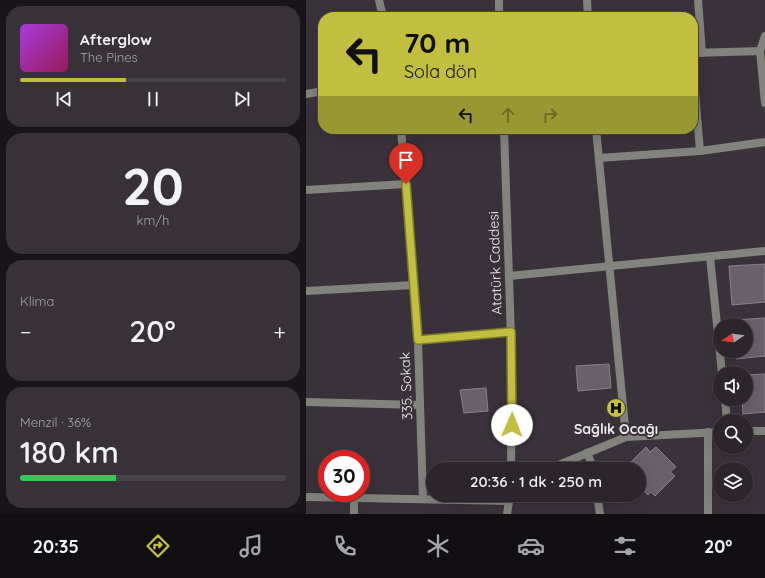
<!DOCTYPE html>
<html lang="tr">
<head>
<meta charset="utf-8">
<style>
	body { margin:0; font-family:Quicksand,sans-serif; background:#383238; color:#f1f3f6; height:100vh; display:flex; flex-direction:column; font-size:15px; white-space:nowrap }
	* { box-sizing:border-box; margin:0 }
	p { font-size:13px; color:#a6a5a9 }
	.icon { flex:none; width:22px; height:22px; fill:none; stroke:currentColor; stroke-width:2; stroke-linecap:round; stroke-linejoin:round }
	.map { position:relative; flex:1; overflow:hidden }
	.side { display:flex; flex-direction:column; gap:6px; padding:6px; background:#181518; width:306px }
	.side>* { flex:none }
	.banner { position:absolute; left:12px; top:12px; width:380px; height:122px; border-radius:16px; box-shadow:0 4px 16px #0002,0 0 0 1px #484348; background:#c1be40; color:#111; overflow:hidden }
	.needle { width:26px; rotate:257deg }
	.controls { position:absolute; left:407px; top:318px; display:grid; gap:8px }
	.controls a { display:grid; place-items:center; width:40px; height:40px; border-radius:50%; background:#2c262c; box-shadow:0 4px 16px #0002,0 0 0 1px #484348; font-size:20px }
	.speed { position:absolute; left:12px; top:450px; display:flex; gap:8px; font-size:20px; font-weight:700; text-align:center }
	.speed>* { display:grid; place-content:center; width:52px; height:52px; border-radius:50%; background:#2c262c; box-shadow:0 4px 16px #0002,0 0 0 1px #484348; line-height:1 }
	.speed .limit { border:6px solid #d22; background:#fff; color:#111 }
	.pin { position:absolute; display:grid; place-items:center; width:34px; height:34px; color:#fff; margin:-41px -17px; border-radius:50% 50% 50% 0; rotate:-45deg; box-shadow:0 0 4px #0007 }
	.pin .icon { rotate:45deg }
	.me { position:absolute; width:44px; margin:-22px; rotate:1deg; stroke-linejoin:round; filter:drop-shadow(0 0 3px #0008) }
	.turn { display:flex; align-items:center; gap:14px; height:84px; padding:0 20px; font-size:18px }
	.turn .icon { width:52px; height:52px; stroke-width:2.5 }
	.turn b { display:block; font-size:28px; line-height:34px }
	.lanes { display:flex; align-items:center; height:38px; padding:0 20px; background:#0003; justify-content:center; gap:20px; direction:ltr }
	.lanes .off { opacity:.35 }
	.big { font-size:30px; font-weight:600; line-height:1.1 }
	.side .tile { flex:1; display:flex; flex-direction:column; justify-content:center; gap:6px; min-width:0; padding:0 14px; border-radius:16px; background:#383238 }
	.side .dial { align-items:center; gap:0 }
	.dial b { font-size:52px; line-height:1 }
	.song { display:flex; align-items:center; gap:12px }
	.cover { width:48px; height:48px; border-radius:6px; background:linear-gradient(135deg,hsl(280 70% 55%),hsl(330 70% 35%)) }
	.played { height:4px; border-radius:2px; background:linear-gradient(90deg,#c1be40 40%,#484348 40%) }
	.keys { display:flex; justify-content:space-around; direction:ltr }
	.heat { display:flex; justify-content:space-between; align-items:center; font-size:22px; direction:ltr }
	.charge { height:6px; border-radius:3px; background:linear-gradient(90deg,#34c759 36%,#484348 0) }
	.trip { position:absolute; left:120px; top:462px; width:220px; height:40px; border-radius:20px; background:#2c262c; box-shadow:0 4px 16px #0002,0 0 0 1px #484348; font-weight:600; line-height:40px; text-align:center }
	.dock { display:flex; height:64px; justify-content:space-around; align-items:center; background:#120f12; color:#a6a5a9 }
	.dock .icon { width:28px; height:28px }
	.dock .on { color:#c1be40 }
	.dock b { font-size:18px; color:#f1f3f6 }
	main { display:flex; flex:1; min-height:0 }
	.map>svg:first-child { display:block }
	.building { fill:#69606b; stroke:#89808b }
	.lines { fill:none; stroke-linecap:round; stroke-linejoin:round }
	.minor { stroke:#83837d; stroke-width:8 }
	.route-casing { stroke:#7d7c2a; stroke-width:10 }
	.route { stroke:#c1be40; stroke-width:7 }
	.labels { text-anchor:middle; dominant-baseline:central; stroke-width:4; stroke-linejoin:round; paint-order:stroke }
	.street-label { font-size:14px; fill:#ede8ee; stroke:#3a323b }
	.poi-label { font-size:14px; font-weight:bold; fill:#ede8ee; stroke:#3a323b }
</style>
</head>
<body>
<main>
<section class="side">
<div class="tile">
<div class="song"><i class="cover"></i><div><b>Afterglow</b><p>The Pines</p></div></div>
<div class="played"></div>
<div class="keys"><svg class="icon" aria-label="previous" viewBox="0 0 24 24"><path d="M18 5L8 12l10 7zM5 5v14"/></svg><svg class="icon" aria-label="pause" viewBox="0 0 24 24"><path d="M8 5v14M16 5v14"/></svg><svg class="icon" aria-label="next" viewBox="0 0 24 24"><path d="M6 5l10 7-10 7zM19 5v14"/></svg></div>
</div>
<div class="tile dial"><b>20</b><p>km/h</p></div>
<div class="tile"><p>Klima</p>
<div class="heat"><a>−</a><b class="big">20°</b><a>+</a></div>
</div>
<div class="tile"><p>Menzil · 36%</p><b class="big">180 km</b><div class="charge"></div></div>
</section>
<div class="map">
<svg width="459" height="514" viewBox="0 0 459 514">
	<rect width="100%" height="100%" fill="#3a323b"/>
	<g class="building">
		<polygon points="459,264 459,302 426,305 423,266"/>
		<polygon points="459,318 459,356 430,359 429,351 440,351 440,325 427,325 427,320"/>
		<polygon points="303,364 305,388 272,391 270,366"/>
		<polygon points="459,374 459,412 437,414 436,399 440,399 440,375"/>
		<polygon points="180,388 182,411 158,413 154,390"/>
		<polygon points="340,447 344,452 350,447 370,467 364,472 369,476 349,496 345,492 342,495 333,486 333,469 322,469 320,467"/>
	</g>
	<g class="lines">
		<g class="minor">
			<polyline points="73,0 77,17"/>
			<polyline points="193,0 193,17"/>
			<polyline points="281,0 282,17"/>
			<polyline points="392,0 396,53"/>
			<polyline points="459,36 454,51 459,103"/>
			<polyline points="387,53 454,51"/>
			<polyline points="387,68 394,151"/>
			<polyline points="0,94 17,91"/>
			<polyline points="95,129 112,340 117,499"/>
			<polyline points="198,129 206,367 205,469"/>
			<polyline points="290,129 320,437"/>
			<polyline points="293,158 394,151 459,142"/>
			<polyline points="0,190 100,184"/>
			<polyline points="404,257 416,373"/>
			<polyline points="203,276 459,251"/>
			<polyline points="0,291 108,285"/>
			<polyline points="112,340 205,332"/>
			<polyline points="419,399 421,421"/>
			<polyline points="0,402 114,405"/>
			<polyline points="440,431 459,431"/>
			<polyline points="402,432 402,514"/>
			<polyline points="281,453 288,469"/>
			<polyline points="243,469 320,437 414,432"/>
			<polyline points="291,495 294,514"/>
			<polyline points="0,497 203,501"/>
			<polyline points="48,498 48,514"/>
			<polyline points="201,514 204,495"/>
		</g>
	</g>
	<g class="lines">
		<g class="route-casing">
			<polyline id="route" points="100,184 112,340 205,332 206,425"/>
		</g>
		<use href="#route" class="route"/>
	</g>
	<defs>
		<g id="hospital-disc" transform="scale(1)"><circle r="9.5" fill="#c1be40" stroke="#3a323b"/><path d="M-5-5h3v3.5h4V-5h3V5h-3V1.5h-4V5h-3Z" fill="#111"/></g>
	</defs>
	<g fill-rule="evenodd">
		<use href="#hospital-disc" x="310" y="408"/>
	</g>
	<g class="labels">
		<g class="street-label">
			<text transform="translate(189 263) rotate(-92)">Atatürk Caddesi</text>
			<text transform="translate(100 386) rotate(-92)">335. Sokak</text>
		</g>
		<g class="poi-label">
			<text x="310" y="429">Sağlık Ocağı</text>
		</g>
	</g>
</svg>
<div class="controls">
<a><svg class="needle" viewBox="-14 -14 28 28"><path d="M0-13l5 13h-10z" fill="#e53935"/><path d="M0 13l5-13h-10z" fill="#a6a5a9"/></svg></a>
<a><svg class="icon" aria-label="sound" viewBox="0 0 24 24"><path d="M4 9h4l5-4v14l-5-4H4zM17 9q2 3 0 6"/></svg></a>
<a><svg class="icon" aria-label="search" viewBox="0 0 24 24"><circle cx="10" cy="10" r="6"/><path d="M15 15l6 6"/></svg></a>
<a><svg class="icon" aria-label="layers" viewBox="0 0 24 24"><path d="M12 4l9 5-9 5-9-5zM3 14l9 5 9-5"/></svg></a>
</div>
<div class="speed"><div class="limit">30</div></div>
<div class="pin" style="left:100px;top:184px;background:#d93025"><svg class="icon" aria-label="arrive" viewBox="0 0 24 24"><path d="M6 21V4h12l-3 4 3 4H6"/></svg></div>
<svg class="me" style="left:206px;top:425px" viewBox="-20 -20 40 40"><circle r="19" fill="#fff"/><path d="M0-13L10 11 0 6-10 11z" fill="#c1be40"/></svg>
<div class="trip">20:36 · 1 dk · 250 m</div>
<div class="banner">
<div class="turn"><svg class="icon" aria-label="left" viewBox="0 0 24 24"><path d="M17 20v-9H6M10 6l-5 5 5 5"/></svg><div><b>70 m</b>Sola dön</div></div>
<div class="lanes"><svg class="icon" aria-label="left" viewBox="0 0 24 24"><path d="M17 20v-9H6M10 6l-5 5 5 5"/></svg><svg class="icon off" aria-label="ahead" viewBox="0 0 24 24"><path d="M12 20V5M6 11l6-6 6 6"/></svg><svg class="icon off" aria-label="right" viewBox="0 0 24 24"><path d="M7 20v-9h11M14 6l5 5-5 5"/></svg></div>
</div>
</div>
</main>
<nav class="dock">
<b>20:35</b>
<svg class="icon on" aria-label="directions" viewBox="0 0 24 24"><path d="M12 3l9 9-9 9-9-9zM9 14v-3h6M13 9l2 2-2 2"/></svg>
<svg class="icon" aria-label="music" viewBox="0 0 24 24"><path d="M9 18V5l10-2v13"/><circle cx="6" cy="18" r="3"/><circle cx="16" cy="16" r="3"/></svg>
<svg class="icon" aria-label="phone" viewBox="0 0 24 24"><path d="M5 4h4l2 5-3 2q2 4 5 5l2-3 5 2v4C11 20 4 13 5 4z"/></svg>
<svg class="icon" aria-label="climate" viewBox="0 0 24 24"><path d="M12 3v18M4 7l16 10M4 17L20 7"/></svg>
<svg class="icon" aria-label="car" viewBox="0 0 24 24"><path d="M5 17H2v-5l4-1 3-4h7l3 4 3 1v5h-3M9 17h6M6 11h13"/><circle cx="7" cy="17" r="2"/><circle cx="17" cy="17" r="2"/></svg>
<svg class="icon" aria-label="filters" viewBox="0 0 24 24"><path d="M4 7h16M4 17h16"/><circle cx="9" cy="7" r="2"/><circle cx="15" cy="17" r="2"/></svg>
<b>20°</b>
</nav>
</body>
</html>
